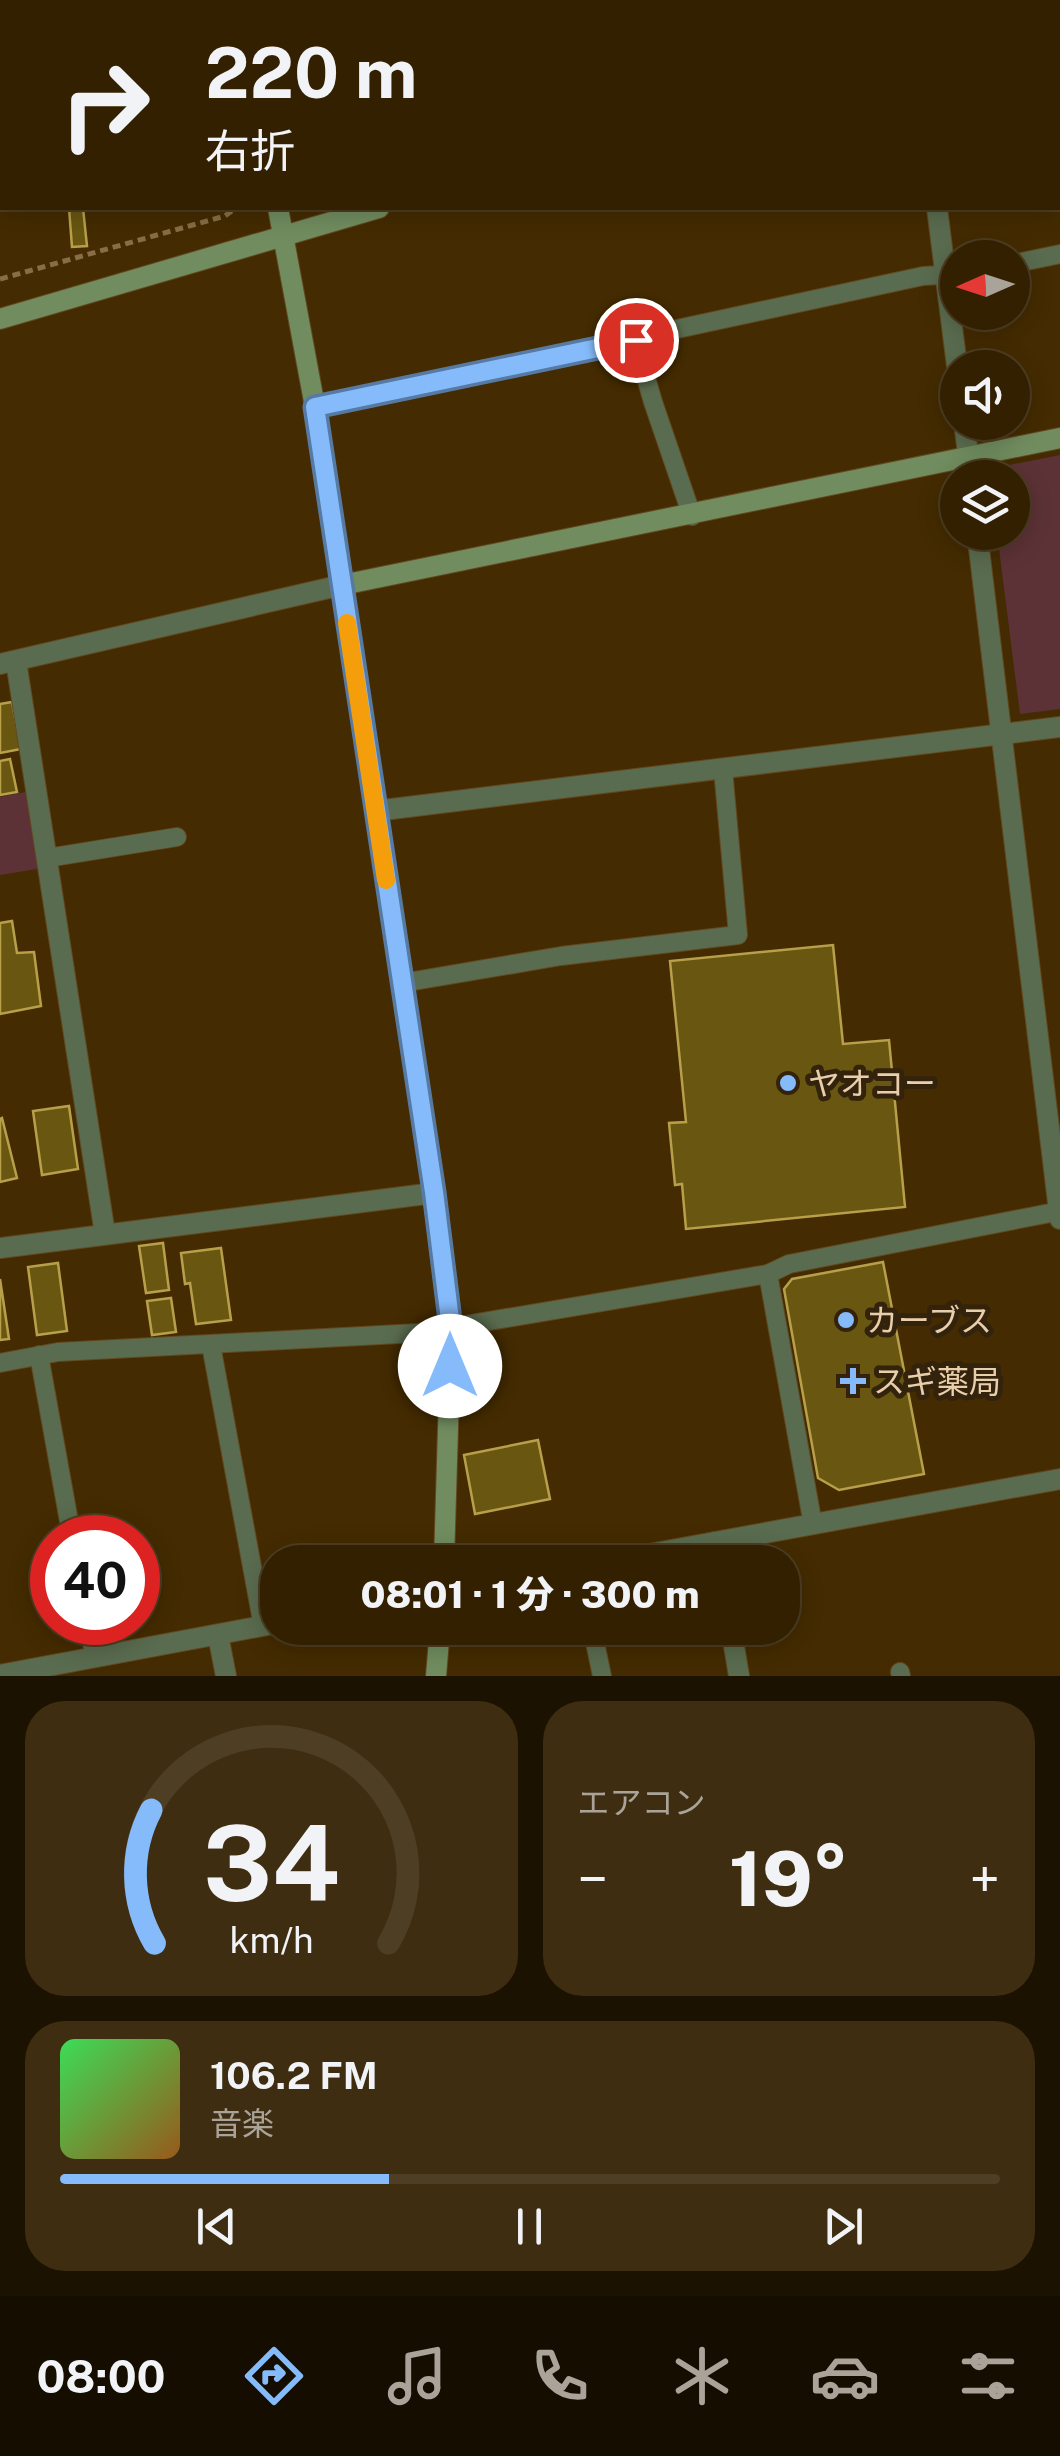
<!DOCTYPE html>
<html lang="ja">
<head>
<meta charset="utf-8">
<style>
	body { margin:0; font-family:"Public Sans","Noto Sans JP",sans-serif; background:#3e2d10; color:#f1f3f6; height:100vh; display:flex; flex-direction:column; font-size:38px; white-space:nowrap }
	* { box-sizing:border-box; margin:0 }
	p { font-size:32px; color:#a9a399 }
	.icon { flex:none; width:55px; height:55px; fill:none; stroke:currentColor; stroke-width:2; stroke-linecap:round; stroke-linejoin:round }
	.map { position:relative; height:1676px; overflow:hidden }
	.details { display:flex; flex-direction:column; gap:25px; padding:25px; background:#1c1201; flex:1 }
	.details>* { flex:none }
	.banner { position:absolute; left:0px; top:0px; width:1060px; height:210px; box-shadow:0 5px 25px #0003,0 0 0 2px #4e3e23; background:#332001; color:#f1f3f6; overflow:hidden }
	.needle { width:65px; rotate:267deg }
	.buttons { position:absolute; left:940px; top:240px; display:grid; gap:20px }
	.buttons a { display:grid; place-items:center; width:90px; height:90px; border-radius:50%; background:#332001; box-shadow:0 5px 25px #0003,0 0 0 2px #4e3e23; font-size:50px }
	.speed { position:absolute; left:30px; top:1515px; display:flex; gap:20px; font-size:50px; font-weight:700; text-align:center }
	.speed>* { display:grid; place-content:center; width:130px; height:130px; border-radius:50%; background:#332001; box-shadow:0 5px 25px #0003,0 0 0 2px #4e3e23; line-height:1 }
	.speed .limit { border:15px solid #d22; background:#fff; color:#111 }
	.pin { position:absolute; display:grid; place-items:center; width:85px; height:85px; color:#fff; margin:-42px; border:5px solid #fff; border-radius:50%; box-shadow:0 2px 10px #0007 }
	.me { position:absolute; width:110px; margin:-55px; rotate:0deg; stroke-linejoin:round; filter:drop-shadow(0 0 8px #0008) }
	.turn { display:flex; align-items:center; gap:35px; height:210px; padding:0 40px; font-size:45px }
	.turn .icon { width:130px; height:130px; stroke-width:2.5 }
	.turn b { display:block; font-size:70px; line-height:85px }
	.big { font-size:75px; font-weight:800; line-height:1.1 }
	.details .widget { flex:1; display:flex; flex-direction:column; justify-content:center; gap:15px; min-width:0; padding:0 35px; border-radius:40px; background:#3e2d10 }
	.details .dial { align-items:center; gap:0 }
	.dial svg { height:260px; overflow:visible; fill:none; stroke:#4e3e23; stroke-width:7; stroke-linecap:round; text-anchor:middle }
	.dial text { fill:#f1f3f6; stroke:none }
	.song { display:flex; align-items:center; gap:30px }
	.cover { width:120px; height:120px; border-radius:15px; background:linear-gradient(135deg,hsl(130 70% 55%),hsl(30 70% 35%)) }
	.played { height:10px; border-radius:5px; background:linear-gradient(90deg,#86bbfb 35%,#4e3e23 35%) }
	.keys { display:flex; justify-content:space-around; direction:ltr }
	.heat { display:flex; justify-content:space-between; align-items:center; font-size:55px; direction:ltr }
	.details .tiles { flex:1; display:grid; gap:25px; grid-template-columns:1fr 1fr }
	.widget:last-child { grid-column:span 2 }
	.trip { position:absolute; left:260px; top:1545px; width:540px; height:100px; border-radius:40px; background:#332001; box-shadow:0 5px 25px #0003,0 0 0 2px #4e3e23; font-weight:800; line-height:100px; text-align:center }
	.tabs { display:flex; height:160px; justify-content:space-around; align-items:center; background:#140d00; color:#a9a399 }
	.tabs .icon { width:70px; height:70px }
	.tabs .active { color:#86bbfb }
	.tabs b { font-size:45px; color:#f1f3f6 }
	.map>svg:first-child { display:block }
	.green { fill:#5c3236 }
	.building { fill:#695711; stroke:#b8a04b; stroke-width:2.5 }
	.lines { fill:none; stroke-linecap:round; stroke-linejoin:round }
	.lane-casing { stroke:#624820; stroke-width:20 }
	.street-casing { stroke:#624820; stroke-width:22 }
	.secondary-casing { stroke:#624820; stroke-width:22 }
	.path { stroke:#886e47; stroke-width:5; stroke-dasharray:8 5; stroke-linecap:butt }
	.lane { stroke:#5a6c4f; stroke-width:18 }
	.street { stroke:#5a6c4f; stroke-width:20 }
	.secondary { stroke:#718d5f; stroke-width:20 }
	.route-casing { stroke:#577aa3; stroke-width:25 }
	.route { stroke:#86bbfb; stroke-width:18 }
	.slow { stroke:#f59e0b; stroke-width:18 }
	.poi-dot { fill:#86bbfb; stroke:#34230c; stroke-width:4 }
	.labels { text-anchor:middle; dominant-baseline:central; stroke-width:10; stroke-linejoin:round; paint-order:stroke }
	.poi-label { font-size:32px; fill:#e9ceac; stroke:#34230c; text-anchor:start }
</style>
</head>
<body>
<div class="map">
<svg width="1060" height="1676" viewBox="0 0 1060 1676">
	<rect width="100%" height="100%" fill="#442b01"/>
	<g class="green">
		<polygon points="1060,455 1060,709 1020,714 997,533 1012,532 1012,478 991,477 989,469"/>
		<polygon points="31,791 43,868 0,875 0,797"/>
	</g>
	<g class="building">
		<polygon points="69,208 83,208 87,246 72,247"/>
		<polygon points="12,702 21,749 0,753 0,704"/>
		<polygon points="10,759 17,792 0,795 0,761"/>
		<polygon points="12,921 17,953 34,952 41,1006 0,1014 0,923"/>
		<polygon points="833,945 843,1044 889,1040 905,1207 686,1229 682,1184 675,1185 669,1123 686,1122 670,961"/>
		<polygon points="69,1106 78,1169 42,1175 33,1111"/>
		<polygon points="2,1118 17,1178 0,1182 0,1119"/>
		<polygon points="163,1243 169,1290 146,1293 139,1246"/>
		<polygon points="221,1248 231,1320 196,1324 190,1283 185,1284 181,1253"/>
		<polygon points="883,1262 924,1474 839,1490 818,1478 784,1289 792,1279"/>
		<polygon points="58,1263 67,1331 37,1335 28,1267"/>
		<polygon points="0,1279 9,1339 0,1340"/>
		<polygon points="171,1298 176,1332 152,1335 147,1301"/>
		<polygon points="538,1440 550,1499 475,1514 464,1455"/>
	</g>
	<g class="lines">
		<g class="lane-casing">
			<g id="lane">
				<polyline points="1012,264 1060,254"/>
				<polyline points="635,340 653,402 692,516"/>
				<polyline points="315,407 923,276 958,274"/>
				<polyline points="47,858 177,837"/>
				<polyline points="402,983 561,956 738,935 723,769"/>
				<polyline points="768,1274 813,1525"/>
				<polyline points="211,1345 263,1626"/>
				<polyline points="39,1355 72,1538"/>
				<polyline points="0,1363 58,1352 418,1333 768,1274 789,1264 1060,1211"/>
				<polyline points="88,1622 95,1658"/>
				<polyline points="592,1628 602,1676"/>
				<polyline points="900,1672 901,1676"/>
			</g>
		</g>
		<g class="street-casing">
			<g id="street">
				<polyline points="915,0 915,2"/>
				<polyline points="937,208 958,374"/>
				<polyline points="964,422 971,478"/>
				<polyline points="977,532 1060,1219"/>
				<polyline points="16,661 105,1234"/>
				<polyline points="0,664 342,585"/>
				<polyline points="375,811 1060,727"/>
				<polyline points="0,1248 434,1193"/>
				<polyline points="715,1542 719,1562"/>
				<polyline points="606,1562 1060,1479"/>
				<polyline points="731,1628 739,1676"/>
				<polyline points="218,1635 226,1676"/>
				<polyline points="0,1675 278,1623"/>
			</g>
		</g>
		<g class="secondary-casing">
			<g id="secondary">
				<polyline points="243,0 244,2"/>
				<polyline points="1058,23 1060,22"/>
				<polyline points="278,208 315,407 434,1193 451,1327 444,1562"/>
				<polyline points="0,319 379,208"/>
				<polyline points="342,585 1060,438"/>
				<polyline points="436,1676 440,1628"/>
			</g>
		</g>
		<g class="path">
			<polyline points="993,2 1002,0"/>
			<polyline points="0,279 225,216 236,208"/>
		</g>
		<use href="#lane" class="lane"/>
		<use href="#street" class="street"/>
		<use href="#secondary" class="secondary"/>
	</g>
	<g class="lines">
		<g class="route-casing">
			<polyline id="route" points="450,1366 451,1328 434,1192 315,407 636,340"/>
		</g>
		<use href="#route" class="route"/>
		<polyline class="slow" points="347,623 386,880"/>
	</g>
	<g class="poi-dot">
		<circle cx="788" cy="1083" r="10"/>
		<circle cx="846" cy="1320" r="10"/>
		<path d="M848 1366h10v10h10v10h-10v10h-10v-10h-10v-10h10z"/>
	</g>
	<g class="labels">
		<g class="poi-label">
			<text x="808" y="1083">ヤオコー</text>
			<text x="866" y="1320">カーブス</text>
			<text x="873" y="1381">スギ薬局</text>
		</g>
	</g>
</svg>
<div class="buttons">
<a><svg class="needle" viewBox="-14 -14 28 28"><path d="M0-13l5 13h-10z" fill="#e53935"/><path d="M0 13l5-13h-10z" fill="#a9a399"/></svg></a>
<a><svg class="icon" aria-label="sound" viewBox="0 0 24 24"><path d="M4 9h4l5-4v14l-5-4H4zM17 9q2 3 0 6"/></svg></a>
<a><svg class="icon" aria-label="layers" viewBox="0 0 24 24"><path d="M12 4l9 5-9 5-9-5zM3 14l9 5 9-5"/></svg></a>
</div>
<div class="speed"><div class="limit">40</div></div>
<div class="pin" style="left:636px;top:340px;background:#d93025"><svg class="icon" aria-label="arrive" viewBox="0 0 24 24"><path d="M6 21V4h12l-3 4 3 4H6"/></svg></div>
<svg class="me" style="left:450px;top:1366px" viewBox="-20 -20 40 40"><circle r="19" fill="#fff"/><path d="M0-13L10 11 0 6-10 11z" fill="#86bbfb"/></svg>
<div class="trip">08:01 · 1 分 · 300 m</div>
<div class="banner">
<div class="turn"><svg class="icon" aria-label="right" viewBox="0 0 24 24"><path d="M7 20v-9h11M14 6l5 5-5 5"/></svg><div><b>220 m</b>右折</div></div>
</div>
</div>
<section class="details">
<div class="tiles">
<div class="widget dial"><svg viewBox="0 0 100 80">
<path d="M14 69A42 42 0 1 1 86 69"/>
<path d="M14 69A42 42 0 0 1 13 28" stroke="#86bbfb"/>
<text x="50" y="56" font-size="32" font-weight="700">34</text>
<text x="50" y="72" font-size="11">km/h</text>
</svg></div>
<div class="widget"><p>エアコン</p>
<div class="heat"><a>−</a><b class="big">19°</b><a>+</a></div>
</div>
<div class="widget">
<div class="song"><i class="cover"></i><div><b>106.2 FM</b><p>音楽</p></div></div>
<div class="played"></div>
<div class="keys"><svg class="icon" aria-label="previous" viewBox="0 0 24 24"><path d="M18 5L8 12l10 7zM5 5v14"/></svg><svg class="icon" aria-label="pause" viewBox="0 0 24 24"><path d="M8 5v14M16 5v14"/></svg><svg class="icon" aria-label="next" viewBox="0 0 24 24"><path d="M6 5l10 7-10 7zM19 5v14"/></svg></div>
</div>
</div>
</section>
<nav class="tabs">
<b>08:00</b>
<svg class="icon active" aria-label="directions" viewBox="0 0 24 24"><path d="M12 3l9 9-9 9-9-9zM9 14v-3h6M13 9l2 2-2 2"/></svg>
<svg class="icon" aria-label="music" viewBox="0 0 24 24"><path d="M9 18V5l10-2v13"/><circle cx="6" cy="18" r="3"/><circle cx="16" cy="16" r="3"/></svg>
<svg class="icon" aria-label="phone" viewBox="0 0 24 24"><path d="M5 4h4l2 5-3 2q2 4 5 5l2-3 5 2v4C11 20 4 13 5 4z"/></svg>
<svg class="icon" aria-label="climate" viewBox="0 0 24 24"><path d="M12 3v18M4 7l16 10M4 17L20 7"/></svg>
<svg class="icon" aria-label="car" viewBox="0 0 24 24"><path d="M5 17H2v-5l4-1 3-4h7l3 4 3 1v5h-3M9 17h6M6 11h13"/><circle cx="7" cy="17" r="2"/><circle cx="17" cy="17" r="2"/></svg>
<svg class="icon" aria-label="filters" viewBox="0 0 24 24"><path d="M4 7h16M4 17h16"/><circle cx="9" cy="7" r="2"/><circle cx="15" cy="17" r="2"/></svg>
</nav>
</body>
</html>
